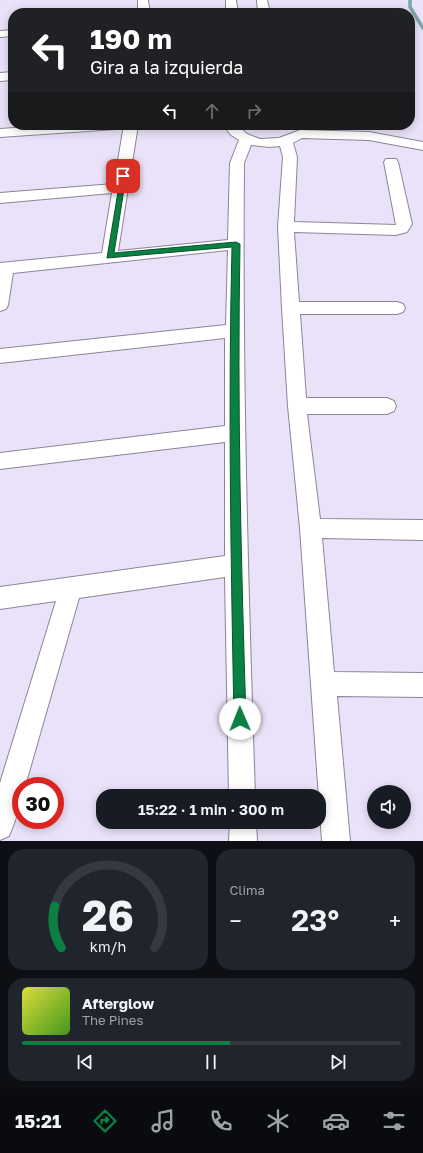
<!DOCTYPE html>
<html lang="es">
<head>
<meta charset="utf-8">
<style>
	body { margin:0; font-family:"Golos Text",sans-serif; background:#20242c; color:#f1f3f6; height:100vh; display:flex; flex-direction:column; font-size:15px; white-space:nowrap }
	* { box-sizing:border-box; margin:0 }
	p { font-size:13px; color:#9ea1a6 }
	.icon { flex:none; width:22px; height:22px; fill:none; stroke:currentColor; stroke-width:2; stroke-linecap:round; stroke-linejoin:round }
	.map { position:relative; height:841px; overflow:hidden }
	.details { display:flex; flex-direction:column; gap:8px; padding:8px; background:#0d0f14; flex:1 }
	.details>* { flex:none }
	.guide { position:absolute; left:8px; top:8px; width:407px; height:122px; border-radius:16px; box-shadow:0 2px 10px #0003; background:#202124; color:#fff; overflow:hidden }
	.fabs { position:absolute; left:367px; top:785px; display:grid; gap:8px }
	.fabs a { display:grid; place-items:center; width:44px; height:44px; border-radius:50%; background:#171b24; box-shadow:0 2px 10px #0003; font-size:20px }
	.speed { position:absolute; left:12px; top:777px; display:flex; gap:8px; font-size:20px; font-weight:700; text-align:center }
	.speed>* { display:grid; place-content:center; width:52px; height:52px; border-radius:50%; background:#171b24; box-shadow:0 2px 10px #0003; line-height:1 }
	.speed .limit { border:6px solid #d22; background:#fff; color:#111 }
	.pin { position:absolute; display:grid; place-items:center; width:34px; height:34px; color:#fff; margin:-17px; border-radius:8px; box-shadow:0 2px 6px #0006 }
	.me { position:absolute; width:44px; margin:-22px; rotate:359deg; stroke-linejoin:round; filter:drop-shadow(0 0 3px #0008) }
	.turn { display:flex; align-items:center; gap:14px; height:84px; padding:0 16px; font-size:18px }
	.turn .icon { width:52px; height:52px; stroke-width:2.5 }
	.turn b { display:block; font-size:28px; line-height:34px }
	.lanes { display:flex; align-items:center; height:38px; padding:0 16px; background:#0003; justify-content:center; gap:20px; direction:ltr }
	.lanes .off { opacity:.35 }
	.big { font-size:30px; font-weight:600; line-height:1.1 }
	.details .tile { flex:1; display:flex; flex-direction:column; justify-content:center; gap:6px; min-width:0; padding:0 14px; border-radius:16px; background:#20242c }
	.details .dial { align-items:center; gap:0 }
	.dial svg { height:104px; overflow:visible; fill:none; stroke:#363941; stroke-width:7; stroke-linecap:round; text-anchor:middle }
	.dial text { fill:#f1f3f6; stroke:none }
	.song { display:flex; align-items:center; gap:12px }
	.cover { width:48px; height:48px; border-radius:6px; background:linear-gradient(135deg,hsl(60 70% 55%),hsl(100 70% 35%)) }
	.played { height:4px; border-radius:2px; background:linear-gradient(90deg,#0b8043 55%,#363941 55%) }
	.keys { display:flex; justify-content:space-around; direction:ltr }
	.heat { display:flex; justify-content:space-between; align-items:center; font-size:22px; direction:ltr }
	.details .tiles { flex:1; display:grid; gap:8px; grid-template-columns:1fr 1fr }
	.tile:last-child { grid-column:span 2 }
	.trip { position:absolute; left:96px; top:789px; width:230px; height:40px; border-radius:16px; background:#171b24; box-shadow:0 2px 10px #0003; font-weight:600; line-height:40px; text-align:center }
	.tabs { display:flex; height:64px; justify-content:space-around; align-items:center; background:#090b0e; color:#9ea1a6 }
	.tabs .icon { width:28px; height:28px }
	.tabs .on { color:#0b8043 }
	.tabs b { font-size:18px; color:#f1f3f6 }
	.map>svg:first-child { display:block }
	.lines { fill:none; stroke-linecap:round; stroke-linejoin:round }
	.stream { stroke:#7ca6a8; stroke-width:3.5 }
	.minor-casing { stroke:#8c8499; stroke-width:2 }
	.minor { fill:#fff; fill-rule:evenodd }
	.route { fill:#0b8043; stroke:#07532c }
</style>
</head>
<body>
<div class="map">
<svg width="423" height="841" viewBox="0 0 423 841">
	<rect width="100%" height="100%" fill="#eae2f8"/>
	<g class="lines">
		<polyline class="stream" points="410,0 410,7 423,28"/>
		<g class="minor-casing">
			<g id="minor">
				<polygon points="138,0 148,0 150,13 138,13"/>
				<polygon points="226,0 236,0 238,13 226,13"/>
				<polygon points="257,0 267,0 270,13 258,13"/>
				<polygon points="13,30 13,36 0,37 0,31"/>
				<polygon points="13,72 13,80 0,81 0,73"/>
				<polygon points="58,125 123,125 121,128 116,129 0,137 0,129"/>
				<path d="M124,125H138L118,251L228,240L230,163L239,140L231,135L223,125H237L247,134L260,139L279,138L300,130L369,132L423,142V150L369,140L302,138L293,143L297,157L294,222L396,225L384,162L386,159H396L398,162L412,224L407,232L396,235L294,232L299,302H397L403,304L405,308L403,312L397,314H300L306,398H387L394,401L396,406L394,411L387,414H307L320,519L423,520V540L322,538L334,672L423,673V697L337,696L350,841H322L300,528L288,406L282,308L278,227L283,157L280,146L269,147L251,145L244,163C242,374 248,584 255,796H229L225,577L79,598L25,786H21C21,804 16,820 9,836L0,840V783L56,601L0,609V587L225,556V442L0,469V453L225,426V338L0,363V349L226,325L228,250L13,273L8,305L6,309L0,311V263L102,253L112,193L0,203V193L114,184Z"/>
				<polygon points="230,822 256,822 257,841 229,841"/>
			</g>
		</g>
		<use href="#minor" class="minor"/>
	</g>
	<path class="route" d="M121,174L126,176L114,253L236,242L240,244C237,403 241,561 246,719L244,723L240,725L236,723L234,719C231,562 228,404 232,247L107,258Z"/>
</svg>
<div class="fabs">
<a><svg class="icon" aria-label="sound" viewBox="0 0 24 24"><path d="M4 9h4l5-4v14l-5-4H4zM17 9q2 3 0 6"/></svg></a>
</div>
<div class="speed"><div class="limit">30</div></div>
<div class="pin" style="left:123px;top:176px;background:#d93025"><svg class="icon" aria-label="arrive" viewBox="0 0 24 24"><path d="M6 21V4h12l-3 4 3 4H6"/></svg></div>
<svg class="me" style="left:240px;top:719px" viewBox="-20 -20 40 40"><circle r="19" fill="#fff"/><path d="M0-13L10 11 0 6-10 11z" fill="#0b8043"/></svg>
<div class="trip">15:22 · 1 min · 300 m</div>
<div class="guide">
<div class="turn"><svg class="icon" aria-label="left" viewBox="0 0 24 24"><path d="M17 20v-9H6M10 6l-5 5 5 5"/></svg><div><b>190 m</b>Gira a la izquierda</div></div>
<div class="lanes"><svg class="icon" aria-label="left" viewBox="0 0 24 24"><path d="M17 20v-9H6M10 6l-5 5 5 5"/></svg><svg class="icon off" aria-label="ahead" viewBox="0 0 24 24"><path d="M12 20V5M6 11l6-6 6 6"/></svg><svg class="icon off" aria-label="right" viewBox="0 0 24 24"><path d="M7 20v-9h11M14 6l5 5-5 5"/></svg></div>
</div>
</div>
<section class="details">
<div class="tiles">
<div class="tile dial"><svg viewBox="0 0 100 80">
<path d="M14 69A42 42 0 1 1 86 69"/>
<path d="M14 69A42 42 0 0 1 9 37" stroke="#0b8043"/>
<text x="50" y="56" font-size="32" font-weight="700">26</text>
<text x="50" y="72" font-size="11">km/h</text>
</svg></div>
<div class="tile"><p>Clima</p>
<div class="heat"><a>−</a><b class="big">23°</b><a>+</a></div>
</div>
<div class="tile">
<div class="song"><i class="cover"></i><div><b>Afterglow</b><p>The Pines</p></div></div>
<div class="played"></div>
<div class="keys"><svg class="icon" aria-label="previous" viewBox="0 0 24 24"><path d="M18 5L8 12l10 7zM5 5v14"/></svg><svg class="icon" aria-label="pause" viewBox="0 0 24 24"><path d="M8 5v14M16 5v14"/></svg><svg class="icon" aria-label="next" viewBox="0 0 24 24"><path d="M6 5l10 7-10 7zM19 5v14"/></svg></div>
</div>
</div>
</section>
<nav class="tabs">
<b>15:21</b>
<svg class="icon on" aria-label="directions" viewBox="0 0 24 24"><path d="M12 3l9 9-9 9-9-9zM9 14v-3h6M13 9l2 2-2 2"/></svg>
<svg class="icon" aria-label="music" viewBox="0 0 24 24"><path d="M9 18V5l10-2v13"/><circle cx="6" cy="18" r="3"/><circle cx="16" cy="16" r="3"/></svg>
<svg class="icon" aria-label="phone" viewBox="0 0 24 24"><path d="M5 4h4l2 5-3 2q2 4 5 5l2-3 5 2v4C11 20 4 13 5 4z"/></svg>
<svg class="icon" aria-label="climate" viewBox="0 0 24 24"><path d="M12 3v18M4 7l16 10M4 17L20 7"/></svg>
<svg class="icon" aria-label="car" viewBox="0 0 24 24"><path d="M5 17H2v-5l4-1 3-4h7l3 4 3 1v5h-3M9 17h6M6 11h13"/><circle cx="7" cy="17" r="2"/><circle cx="17" cy="17" r="2"/></svg>
<svg class="icon" aria-label="filters" viewBox="0 0 24 24"><path d="M4 7h16M4 17h16"/><circle cx="9" cy="7" r="2"/><circle cx="15" cy="17" r="2"/></svg>
</nav>
</body>
</html>
